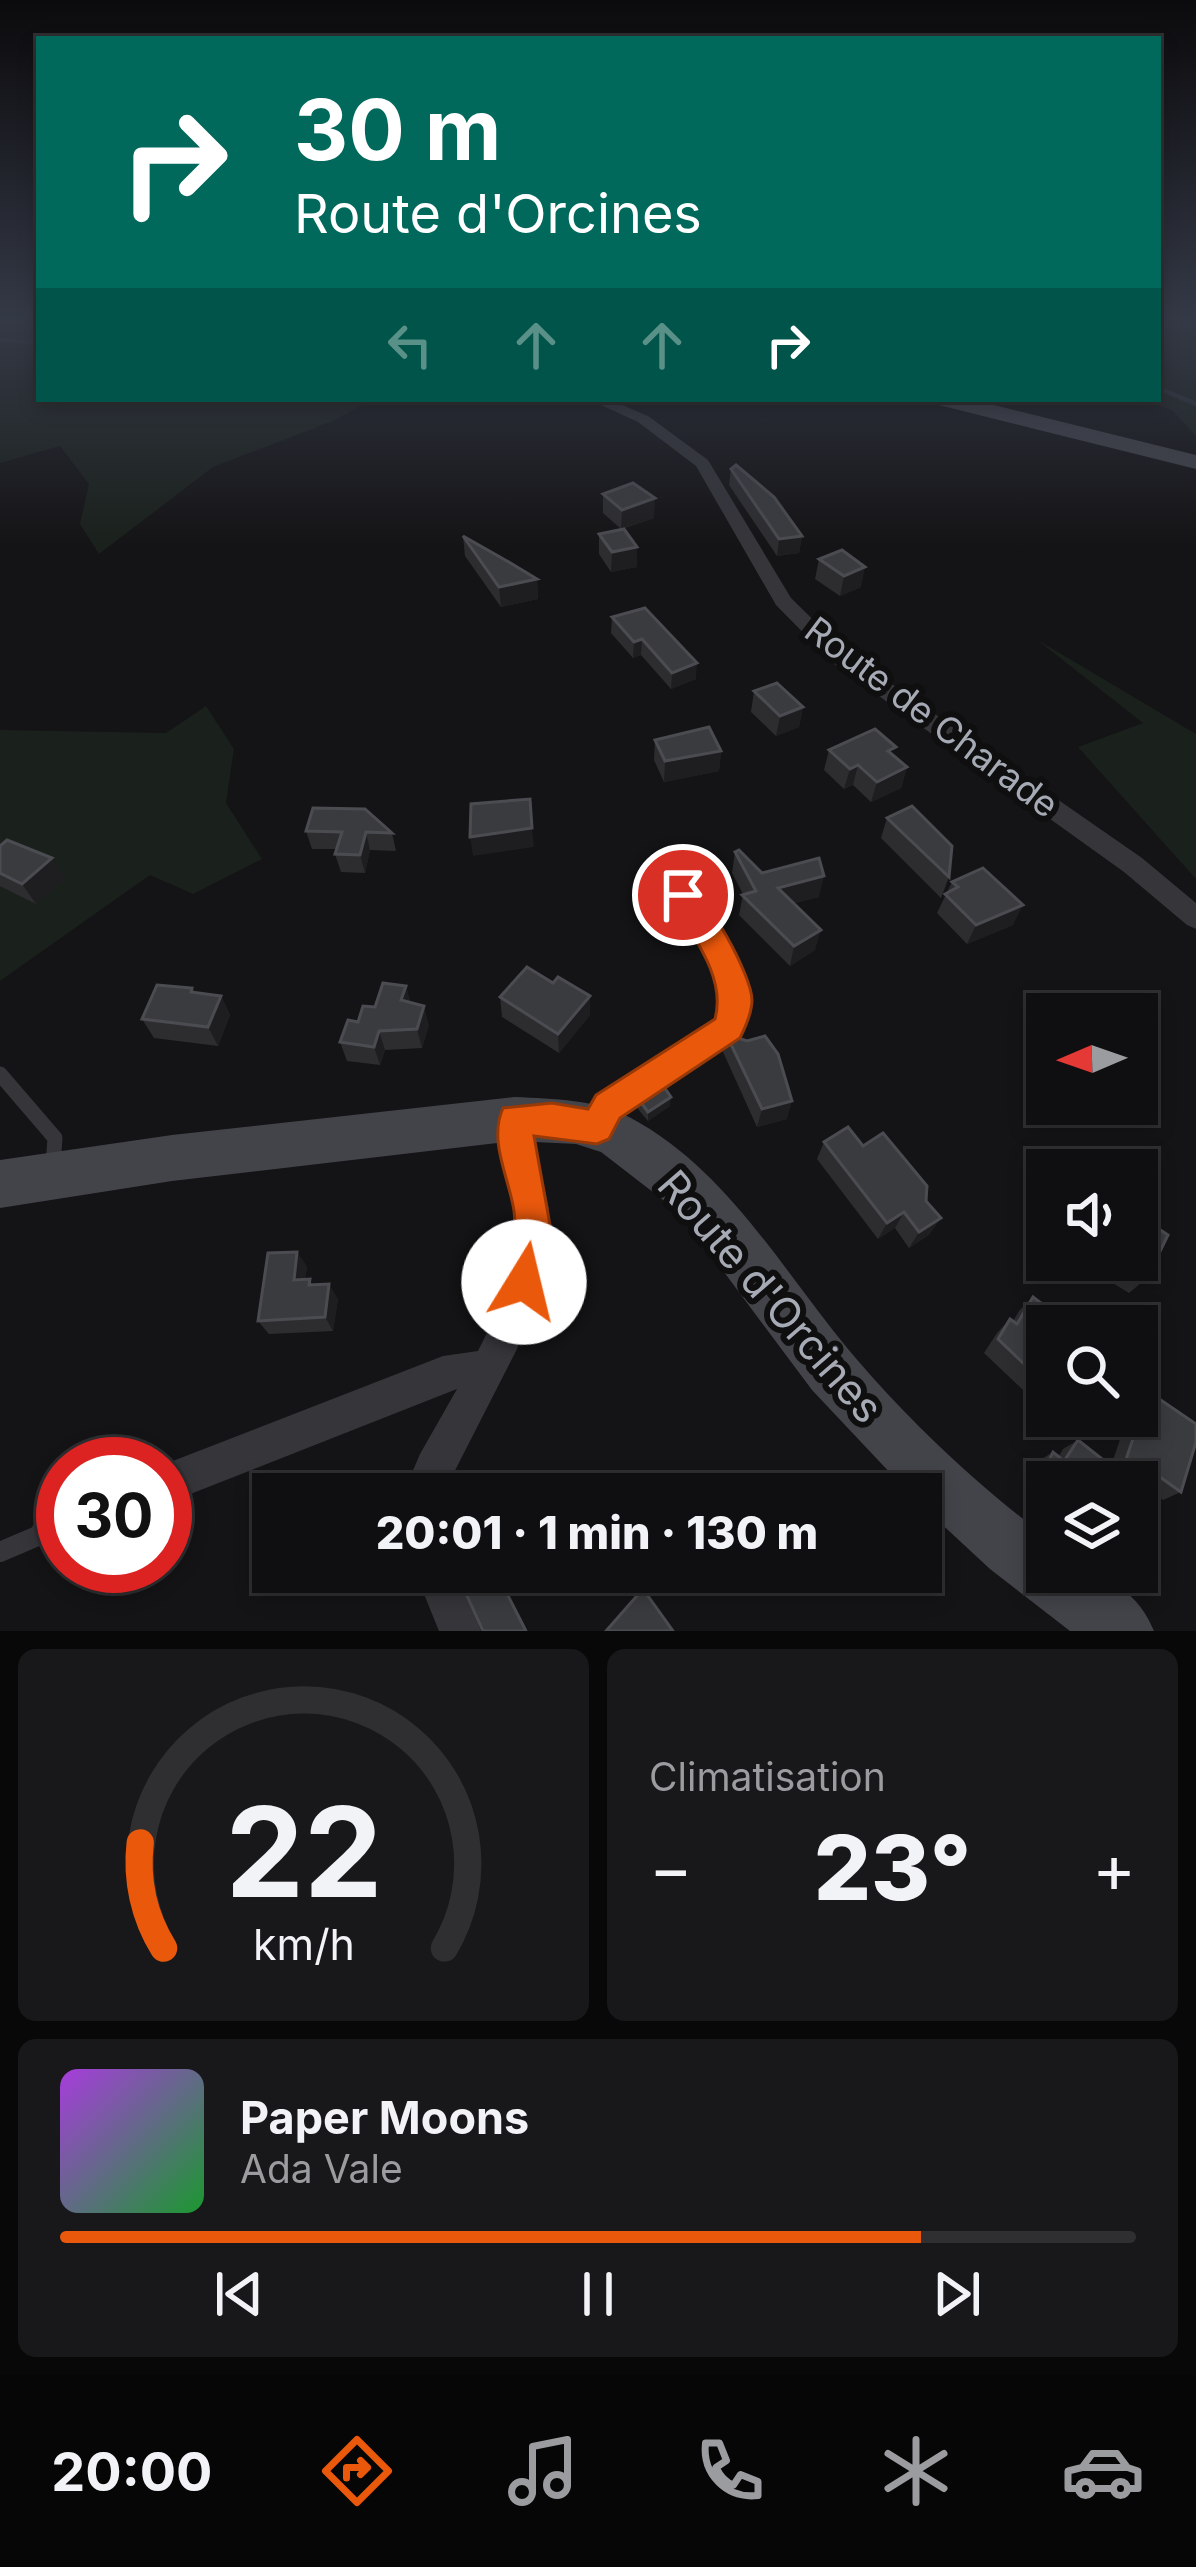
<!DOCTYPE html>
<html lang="fr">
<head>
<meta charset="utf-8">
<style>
	body { margin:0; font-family:Inter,sans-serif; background:#181719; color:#f1f3f6; height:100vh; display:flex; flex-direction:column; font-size:45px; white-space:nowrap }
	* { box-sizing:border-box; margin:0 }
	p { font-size:39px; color:#9b9c9f }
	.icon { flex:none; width:66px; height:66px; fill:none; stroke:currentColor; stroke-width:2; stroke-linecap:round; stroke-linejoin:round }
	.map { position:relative; height:1631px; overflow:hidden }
	.sheet { display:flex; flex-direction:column; gap:18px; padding:18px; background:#080809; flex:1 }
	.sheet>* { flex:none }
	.guide { position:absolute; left:36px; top:36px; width:1125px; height:366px; border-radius:0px; box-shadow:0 6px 18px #0003,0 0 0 3px #2f2e30; background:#00695c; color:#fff; overflow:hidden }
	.needle { width:78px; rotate:268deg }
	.controls { position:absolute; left:1026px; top:993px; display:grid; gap:24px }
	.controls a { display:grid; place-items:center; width:132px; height:132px; border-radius:0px; background:#0f0e10; box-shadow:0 6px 18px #0003,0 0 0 3px #2f2e30; font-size:60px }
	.speed { position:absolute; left:36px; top:1437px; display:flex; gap:24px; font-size:60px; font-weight:700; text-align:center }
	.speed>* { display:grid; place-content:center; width:156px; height:156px; border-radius:50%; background:#0f0e10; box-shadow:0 6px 18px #0003,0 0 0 3px #2f2e30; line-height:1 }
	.speed .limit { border:18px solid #d22; background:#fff; color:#111 }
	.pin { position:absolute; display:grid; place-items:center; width:102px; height:102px; color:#fff; margin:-51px; border:6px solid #fff; border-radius:50%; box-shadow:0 3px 12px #0007 }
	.me { position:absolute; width:132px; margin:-66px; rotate:9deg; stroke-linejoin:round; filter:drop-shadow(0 0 9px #0008) }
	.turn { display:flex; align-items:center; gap:42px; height:252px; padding:0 60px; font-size:54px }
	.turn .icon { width:156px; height:156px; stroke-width:2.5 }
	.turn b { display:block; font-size:84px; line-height:102px }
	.lanes { display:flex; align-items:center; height:114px; padding:0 60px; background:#0003; justify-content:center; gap:60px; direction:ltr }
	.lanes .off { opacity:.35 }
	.big { font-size:90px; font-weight:800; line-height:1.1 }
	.sheet .card { flex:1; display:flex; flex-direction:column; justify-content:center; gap:18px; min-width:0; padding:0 42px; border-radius:18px; background:#181719 }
	.sheet .dial { align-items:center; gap:0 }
	.dial svg { height:312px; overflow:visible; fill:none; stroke:#2f2e30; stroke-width:7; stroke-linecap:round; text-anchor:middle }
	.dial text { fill:#f1f3f6; stroke:none }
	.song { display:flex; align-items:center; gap:36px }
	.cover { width:144px; height:144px; border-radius:18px; background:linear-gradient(135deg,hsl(280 70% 55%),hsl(130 70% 35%)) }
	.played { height:12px; border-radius:6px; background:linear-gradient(90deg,#ea580c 80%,#2f2e30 80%) }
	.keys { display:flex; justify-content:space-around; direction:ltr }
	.heat { display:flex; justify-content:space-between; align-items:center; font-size:66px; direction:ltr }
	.sheet .tiles { flex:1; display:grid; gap:18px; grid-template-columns:1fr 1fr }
	.card:last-child { grid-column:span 2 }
	.trip { position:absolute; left:252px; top:1473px; width:690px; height:120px; border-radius:0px; background:#0f0e10; box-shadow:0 6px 18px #0003,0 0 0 3px #2f2e30; font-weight:800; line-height:120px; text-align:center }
	.dock { display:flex; height:192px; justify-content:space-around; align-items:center; background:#060606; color:#9b9c9f }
	.dock .icon { width:84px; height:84px }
	.dock .current { color:#ea580c }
	.dock b { font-size:54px; color:#f1f3f6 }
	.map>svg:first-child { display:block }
	.green { fill:#1a201b }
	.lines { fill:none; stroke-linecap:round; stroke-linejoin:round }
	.stream { stroke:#2a3238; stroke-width:4.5 }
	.lane-far1 { stroke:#35353a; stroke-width:15 }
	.lane { stroke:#35353a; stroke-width:20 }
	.street { fill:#35353a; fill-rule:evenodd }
	.secondary { fill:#43444a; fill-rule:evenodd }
	.wall { fill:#2d2d30 }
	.shaded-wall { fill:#1e1d1f }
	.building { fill:#3a3b3e; stroke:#4b4c51; stroke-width:3 }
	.route { fill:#ea580c; stroke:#983908; stroke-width:3 }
	.labels { text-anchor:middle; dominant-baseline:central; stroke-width:12; stroke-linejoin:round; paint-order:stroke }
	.street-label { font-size:36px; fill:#a6aab5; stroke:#0f0f10 }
	.near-street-label { font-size:42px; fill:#a6aab5; stroke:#0f0f10 }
</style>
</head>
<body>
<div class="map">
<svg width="1196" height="1631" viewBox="0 0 1196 1631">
	<rect width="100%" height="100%" fill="#141315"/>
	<g class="green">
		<polygon points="0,320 39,320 39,399 373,399 333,421 213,467 99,554 80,524 89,484 60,446 0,463"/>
		<polygon points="1158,320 1196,323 1196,436 1173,411 1146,399 1158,399"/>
		<polygon points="1036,639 1196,734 1196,879 1078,747 1143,723"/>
		<polygon points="206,706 234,749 226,803 262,859 193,894 150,875 0,981 0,730 166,733"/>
	</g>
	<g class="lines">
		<g class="stream">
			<polyline points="0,340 39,343"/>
			<polyline points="1158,388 1196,404"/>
		</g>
		<polyline class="lane-far1" points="0,1074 55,1138 53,1166"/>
		<polyline class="lane" points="0,1552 49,1531"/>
		<g class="street">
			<polygon points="588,399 608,399 648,416 708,460 791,598 847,653 1142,858 1196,903 1196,929 1187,925 1124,872 833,663 776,605 696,466 638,422"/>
			<path d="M684,885C713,894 739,971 751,999L738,1037L619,1116L608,1137L597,1142L586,1137L581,1127L597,1096L716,1020L723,999L698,939L671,895L675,888Z"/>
			<path d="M515,1105L526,1109L530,1119L549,1209L546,1264L517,1349L443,1494H403L420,1454L457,1389L165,1504V1464L443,1356L478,1351C499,1309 521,1261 517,1214C514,1182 503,1151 500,1119L504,1109Z"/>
			<polygon points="63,1505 63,1545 51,1550 37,1544 31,1530 37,1516"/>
			<polygon points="415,1572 457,1572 481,1631 439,1631"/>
		</g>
		<g class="secondary">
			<polygon points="932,399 970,399 1196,455 1196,469 935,404"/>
			<path d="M515,1097C554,1099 595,1099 631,1118C726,1169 781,1268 848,1349C905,1417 976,1485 1047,1537V1572C1096,1572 1133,1581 1154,1631H1070L990,1569L921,1505V1494H910L812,1390L680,1213L601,1152L576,1144L515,1141L172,1181L0,1208V1160L172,1135Z"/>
		</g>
	</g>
	<g class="wall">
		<polygon points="731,469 802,536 799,553 777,556 729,485"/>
		<polygon points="603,494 654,518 622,529 637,547 637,567 611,572 599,554 599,534 621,529 603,513"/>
		<polygon points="463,536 537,579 538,599 501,607 465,556"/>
		<polygon points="819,559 861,587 840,596 815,579"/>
		<polygon points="612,617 696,679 671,689 641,655 633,658 611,633"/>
		<polygon points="754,691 803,707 799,727 776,736 751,712"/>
		<polygon points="655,740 721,751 719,771 664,782 654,760"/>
		<polygon points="829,750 893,755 907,767 901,788 871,802 853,785 844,789 824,770"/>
		<polygon points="887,818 949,877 941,898 881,838"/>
		<polygon points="306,831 392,833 396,851 370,850 365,873 341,872 335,854 337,849 312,849"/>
		<polygon points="0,846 65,879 36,904 0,886"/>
		<polygon points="735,852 762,873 819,897 794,903 815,950 790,966 739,915 743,894 732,873"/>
		<polygon points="952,882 1013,925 967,944 937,913"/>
		<polygon points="406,986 410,1002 429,1025 422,1048 385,1050 380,1065 347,1061 340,1042 358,1022"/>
		<polygon points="192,988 195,992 221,996 230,1015 218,1046 154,1038 142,1019"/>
		<polygon points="500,997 590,1015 559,1053 502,1017"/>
		<polygon points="726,1034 787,1119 757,1127 723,1052"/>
		<polygon points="639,1100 670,1106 648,1121 638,1109"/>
		<polygon points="824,1142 863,1146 926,1201 930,1234 909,1248 895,1228 878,1239 817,1159"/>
		<polygon points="1141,1217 1147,1278 1129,1293 1103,1277 1112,1260 1137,1260 1137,1221"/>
		<polygon points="297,1252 307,1267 305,1279 338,1299 333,1331 269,1334 258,1321"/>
		<polygon points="1033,1297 1047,1326 1047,1405 1042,1408 984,1353 997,1333 1010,1319 1013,1321 1019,1311"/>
		<polygon points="1149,1392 1181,1492 1163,1500 1144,1486 1047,1482 1047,1518 1044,1520 1028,1506 1031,1501 1023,1494 1040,1460 1053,1452 1059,1456 1063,1449 1078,1440 1111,1466 1128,1416 1137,1416 1137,1400"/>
	</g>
	<g class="shaded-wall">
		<polygon points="655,498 654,518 621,529 622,510"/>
		<polygon points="802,536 799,553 777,556 779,539"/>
		<polygon points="637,547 637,567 611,572 612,552"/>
		<polygon points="865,567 861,587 840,596 844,576"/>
		<polygon points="537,579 538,599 501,607 499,587"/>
		<polygon points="642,639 641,655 633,658 634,642"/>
		<polygon points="697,663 696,679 671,689 672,673"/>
		<polygon points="803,707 799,727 776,736 780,716"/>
		<polygon points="721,751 719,771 664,782 665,761"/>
		<polygon points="858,765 853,785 844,789 850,769"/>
		<polygon points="907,767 901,788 871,802 877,782"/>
		<polygon points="532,828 534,847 473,856 470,837"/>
		<polygon points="366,832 370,850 365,873 360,855"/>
		<polygon points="52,858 65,879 36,904 22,884"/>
		<polygon points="824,876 819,897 774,909 778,888"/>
		<polygon points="1023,905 1013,925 967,944 976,925"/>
		<polygon points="821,930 815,950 790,966 794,946"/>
		<polygon points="406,986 411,1005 401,1000"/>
		<polygon points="221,996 230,1015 218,1046 208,1027"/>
		<polygon points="590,996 590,1015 559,1053 558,1034"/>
		<polygon points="424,1006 429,1025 422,1048 417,1029"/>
		<polygon points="379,1031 385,1050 380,1065 374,1047"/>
		<polygon points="671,1097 670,1106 648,1121 648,1112"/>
		<polygon points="792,1101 787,1119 757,1127 762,1109"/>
		<polygon points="904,1212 895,1228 878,1239 887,1223"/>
		<polygon points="941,1218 930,1234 909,1248 919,1232"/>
		<polygon points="297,1252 307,1267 303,1295 294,1280"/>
		<polygon points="329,1284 338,1299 333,1331 325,1317"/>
	</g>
	<g class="building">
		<polygon points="736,465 774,497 802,536 779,539 731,469"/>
		<polygon points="633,483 655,498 622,510 603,494"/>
		<polygon points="624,529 637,547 612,552 599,534"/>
		<polygon points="463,536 507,561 537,579 499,587"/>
		<polygon points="842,550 865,567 844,576 819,559"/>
		<polygon points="645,608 697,663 672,673 642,639 634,642 612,617"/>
		<polygon points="777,683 803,707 780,716 754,691"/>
		<polygon points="709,727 721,751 665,761 655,740"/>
		<polygon points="875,729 896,747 888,751 907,767 877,782 858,765 850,769 829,750"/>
		<polygon points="530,799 532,828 470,837 471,804"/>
		<polygon points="912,806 952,846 949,877 887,818"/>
		<polygon points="313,808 365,809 392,833 366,832 360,855 335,854 342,832 306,831"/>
		<polygon points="7,840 52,858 22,884 0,873 0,846"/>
		<polygon points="739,850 762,873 819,858 824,876 778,888 821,930 794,946 742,895 756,891 735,852"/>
		<polygon points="983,868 1023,905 976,925 945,894 958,887 952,882"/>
		<polygon points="527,967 553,983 558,977 590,996 558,1034 500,997"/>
		<polygon points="383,983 406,986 401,1000 424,1006 417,1029 379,1031 374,1047 340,1042 348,1020 358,1022 363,1006 375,1007"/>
		<polygon points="157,985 192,988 191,992 221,996 208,1027 142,1019"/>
		<polygon points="726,1034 747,1041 765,1036 778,1054 792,1101 762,1109"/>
		<polygon points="662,1084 671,1097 648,1112 639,1100"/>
		<polygon points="848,1127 863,1146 883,1133 927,1186 926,1201 941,1218 919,1232 904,1212 887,1223 824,1142"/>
		<polygon points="1141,1217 1168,1235 1147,1278 1120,1262 1121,1260 1137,1260 1137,1226"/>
		<polygon points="297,1252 294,1280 310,1279 309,1285 329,1284 325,1317 258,1321 268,1253"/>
		<polygon points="1033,1297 1057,1315 1050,1326 1047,1326 1047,1386 998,1339 1010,1319 1017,1324"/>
		<polygon points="1149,1392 1196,1424 1196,1442 1181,1492 1150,1470 1137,1507 1137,1482 1047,1482 1047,1503 1041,1499 1045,1493 1036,1486 1053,1452 1064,1461 1078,1440 1121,1474"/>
		<polygon points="477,1572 496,1572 526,1631 483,1631 464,1589"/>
		<polygon points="643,1589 673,1631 606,1631"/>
	</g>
	<linearGradient id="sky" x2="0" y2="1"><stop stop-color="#0b0a0c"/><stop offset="0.58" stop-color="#343946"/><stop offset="1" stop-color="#343946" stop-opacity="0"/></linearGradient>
	<rect width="1196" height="548" fill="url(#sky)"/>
	<path class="route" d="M683,883C706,891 752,976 752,1000C752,1012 745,1028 740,1038L620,1118L609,1139L597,1144L534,1136L552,1236L538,1295L524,1301L510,1295C499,1269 518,1240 514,1211C509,1177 488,1141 503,1108L552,1103L588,1109L596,1095L715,1019C727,975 689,932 669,895L673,887Z"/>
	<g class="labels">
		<g class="street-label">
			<text transform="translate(932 717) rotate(37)">Route de Charade</text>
		</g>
		<g class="near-street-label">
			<text transform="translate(771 1296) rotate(49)">Route d'Orcines</text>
		</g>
	</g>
</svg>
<div class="controls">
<a><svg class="needle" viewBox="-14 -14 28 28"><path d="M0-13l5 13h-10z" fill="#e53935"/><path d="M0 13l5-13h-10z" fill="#9b9c9f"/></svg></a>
<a><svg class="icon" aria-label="sound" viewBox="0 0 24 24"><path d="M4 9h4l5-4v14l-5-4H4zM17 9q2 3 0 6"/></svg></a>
<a><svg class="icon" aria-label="search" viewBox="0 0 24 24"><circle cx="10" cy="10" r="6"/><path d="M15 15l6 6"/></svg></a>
<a><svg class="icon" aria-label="layers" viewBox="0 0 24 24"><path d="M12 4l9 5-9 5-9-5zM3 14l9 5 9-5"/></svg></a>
</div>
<div class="speed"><div class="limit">30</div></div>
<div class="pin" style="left:683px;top:895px;background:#d93025"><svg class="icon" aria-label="arrive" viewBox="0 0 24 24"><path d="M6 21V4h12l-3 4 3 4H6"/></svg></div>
<svg class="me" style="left:524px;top:1282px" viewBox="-20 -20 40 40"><circle r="19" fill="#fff"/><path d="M0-13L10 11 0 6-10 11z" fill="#ea580c"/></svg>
<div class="trip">20:01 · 1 min · 130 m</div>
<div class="guide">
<div class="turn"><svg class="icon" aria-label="right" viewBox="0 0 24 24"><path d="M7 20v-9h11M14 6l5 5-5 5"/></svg><div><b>30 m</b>Route d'Orcines</div></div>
<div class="lanes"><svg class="icon off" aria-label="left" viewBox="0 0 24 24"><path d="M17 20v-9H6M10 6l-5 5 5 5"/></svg><svg class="icon off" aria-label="ahead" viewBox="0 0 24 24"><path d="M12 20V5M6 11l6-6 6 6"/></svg><svg class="icon off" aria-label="ahead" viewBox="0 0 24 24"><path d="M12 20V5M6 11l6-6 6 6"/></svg><svg class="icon" aria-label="right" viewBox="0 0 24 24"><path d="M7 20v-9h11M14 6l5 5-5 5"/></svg></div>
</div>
</div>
<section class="sheet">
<div class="tiles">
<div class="card dial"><svg viewBox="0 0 100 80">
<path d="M14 69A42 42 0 1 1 86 69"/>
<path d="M14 69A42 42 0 0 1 8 42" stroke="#ea580c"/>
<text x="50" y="56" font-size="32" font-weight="700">22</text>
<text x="50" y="72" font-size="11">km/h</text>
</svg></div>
<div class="card"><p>Climatisation</p>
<div class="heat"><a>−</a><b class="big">23°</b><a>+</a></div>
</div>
<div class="card">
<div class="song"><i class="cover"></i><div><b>Paper Moons</b><p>Ada Vale</p></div></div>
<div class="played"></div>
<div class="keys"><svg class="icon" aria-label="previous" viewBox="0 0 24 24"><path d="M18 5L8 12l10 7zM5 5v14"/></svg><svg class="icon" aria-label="pause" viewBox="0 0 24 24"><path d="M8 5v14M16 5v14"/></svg><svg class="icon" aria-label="next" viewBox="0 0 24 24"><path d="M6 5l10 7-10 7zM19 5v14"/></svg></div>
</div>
</div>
</section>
<nav class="dock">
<b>20:00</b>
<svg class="icon current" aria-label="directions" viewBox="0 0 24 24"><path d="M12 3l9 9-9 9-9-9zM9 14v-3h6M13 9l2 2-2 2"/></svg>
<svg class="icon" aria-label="music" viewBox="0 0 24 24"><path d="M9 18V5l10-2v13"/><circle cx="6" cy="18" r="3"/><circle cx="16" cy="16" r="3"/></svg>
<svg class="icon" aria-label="phone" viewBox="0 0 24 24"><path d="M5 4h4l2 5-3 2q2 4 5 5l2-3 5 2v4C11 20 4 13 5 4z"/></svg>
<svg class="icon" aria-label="climate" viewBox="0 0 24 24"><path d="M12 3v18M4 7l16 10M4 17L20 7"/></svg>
<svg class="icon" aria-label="car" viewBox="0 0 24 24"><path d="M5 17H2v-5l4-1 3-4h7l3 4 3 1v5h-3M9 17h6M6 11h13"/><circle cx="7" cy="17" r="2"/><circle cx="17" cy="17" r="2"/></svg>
</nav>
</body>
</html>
